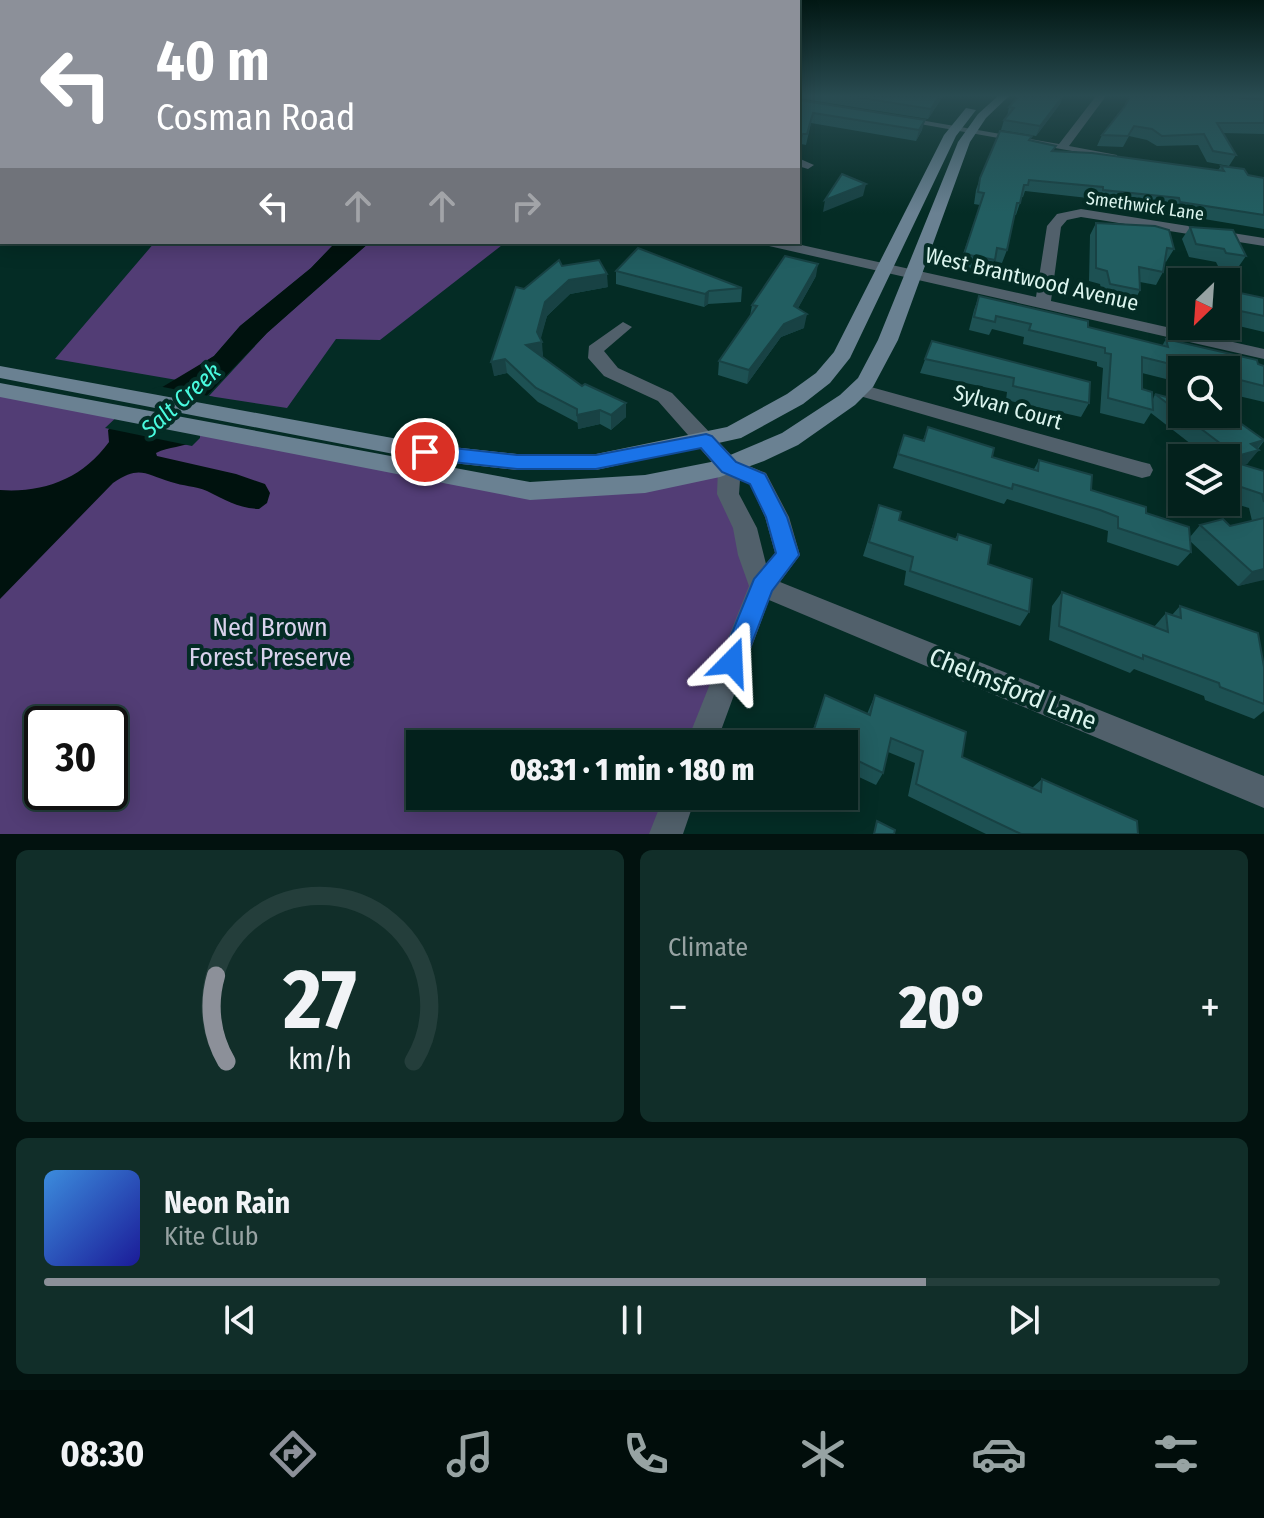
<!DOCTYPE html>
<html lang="en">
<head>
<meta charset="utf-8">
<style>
	body { margin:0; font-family:"Fira Sans Condensed",sans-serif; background:#112e29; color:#f1f3f6; height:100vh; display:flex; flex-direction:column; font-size:30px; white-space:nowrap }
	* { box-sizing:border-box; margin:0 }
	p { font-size:26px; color:#97a3a3 }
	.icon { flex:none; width:44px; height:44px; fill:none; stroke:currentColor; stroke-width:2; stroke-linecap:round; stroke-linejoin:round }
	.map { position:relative; height:834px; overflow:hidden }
	.sheet { display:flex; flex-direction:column; gap:16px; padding:16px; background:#02120f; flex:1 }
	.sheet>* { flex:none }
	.hud { position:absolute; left:0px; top:0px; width:800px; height:244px; box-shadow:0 4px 20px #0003,0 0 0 2px #243e3b; background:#8c9099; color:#fff; overflow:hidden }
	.needle { width:52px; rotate:205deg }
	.controls { position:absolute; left:1168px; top:268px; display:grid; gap:16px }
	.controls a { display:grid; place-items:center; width:72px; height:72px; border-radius:0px; background:#03211c; box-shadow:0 4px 20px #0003,0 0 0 2px #243e3b; font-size:40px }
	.speed { position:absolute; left:24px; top:706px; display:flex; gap:16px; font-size:40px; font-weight:700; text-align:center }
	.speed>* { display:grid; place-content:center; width:104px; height:104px; border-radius:50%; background:#03211c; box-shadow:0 4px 20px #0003,0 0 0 2px #243e3b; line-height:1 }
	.speed .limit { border:4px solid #111; border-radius:12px; background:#fff; color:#111 }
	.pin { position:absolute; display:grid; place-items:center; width:68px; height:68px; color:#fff; margin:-34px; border:4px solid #fff; border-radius:50%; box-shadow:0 2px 8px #0007 }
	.me { position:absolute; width:88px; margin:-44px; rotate:21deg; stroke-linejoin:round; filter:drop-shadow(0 0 6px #0008) }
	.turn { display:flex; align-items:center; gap:28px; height:168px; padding:0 24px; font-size:36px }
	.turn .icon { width:104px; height:104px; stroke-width:2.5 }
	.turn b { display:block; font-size:56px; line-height:68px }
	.lanes { display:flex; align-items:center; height:76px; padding:0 24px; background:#0003; justify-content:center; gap:40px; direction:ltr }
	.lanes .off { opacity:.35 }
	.big { font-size:60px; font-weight:800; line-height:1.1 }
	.sheet .widget { flex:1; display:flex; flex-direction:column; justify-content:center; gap:12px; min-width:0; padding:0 28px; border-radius:12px; background:#112e29 }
	.sheet .dial { align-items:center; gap:0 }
	.dial svg { height:208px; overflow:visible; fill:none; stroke:#243e3b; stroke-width:7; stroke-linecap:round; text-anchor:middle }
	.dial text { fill:#f1f3f6; stroke:none }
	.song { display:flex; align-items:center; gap:24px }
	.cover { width:96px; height:96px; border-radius:12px; background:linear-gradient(135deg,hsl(210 70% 55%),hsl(240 70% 35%)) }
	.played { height:8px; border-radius:4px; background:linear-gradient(90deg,#8c9099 75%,#243e3b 75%) }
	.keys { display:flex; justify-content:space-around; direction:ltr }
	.heat { display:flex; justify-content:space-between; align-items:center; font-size:44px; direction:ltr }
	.sheet .tiles { flex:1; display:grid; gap:16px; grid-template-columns:1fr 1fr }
	.widget:last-child { grid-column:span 2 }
	.trip { position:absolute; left:406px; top:730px; width:452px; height:80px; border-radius:0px; background:#03211c; box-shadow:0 4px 20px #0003,0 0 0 2px #243e3b; font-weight:800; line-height:80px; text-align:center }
	.menu { display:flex; height:128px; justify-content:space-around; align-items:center; background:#010d0b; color:#97a3a3 }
	.menu .icon { width:56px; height:56px }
	.menu .active { color:#8c9099 }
	.menu b { font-size:36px; color:#f1f3f6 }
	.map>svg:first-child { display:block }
	.green { fill:#523d75; fill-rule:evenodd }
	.water { fill:#00120e }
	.pier { fill:#042c25 }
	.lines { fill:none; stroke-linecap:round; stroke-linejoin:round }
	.minor { fill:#51606b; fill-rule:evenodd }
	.secondary { fill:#6a8192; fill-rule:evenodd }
	.wall { fill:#1d5153 }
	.shaded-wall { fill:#184244 }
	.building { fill:#225e61; stroke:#184244; stroke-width:2 }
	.route { fill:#1a73e8; stroke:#114b97; stroke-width:2 }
	.labels { text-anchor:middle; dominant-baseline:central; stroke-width:8; stroke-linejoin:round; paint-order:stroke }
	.far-street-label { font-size:18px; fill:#dbf4ee; stroke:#042c25 }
	.street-label { font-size:22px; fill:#dbf4ee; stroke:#042c25 }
	.water-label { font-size:24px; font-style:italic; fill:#49fbdf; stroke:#042c25 }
	.near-park-label { font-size:26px; fill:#dad2ed; stroke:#042c25 }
	.near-street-label { font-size:26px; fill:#dbf4ee; stroke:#042c25 }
</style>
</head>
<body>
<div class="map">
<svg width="1264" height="834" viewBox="0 0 1264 834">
	<rect width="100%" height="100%" fill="#042c25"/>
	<g class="green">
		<polygon points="155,242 336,242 311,268 240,326 214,356 177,380 55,359"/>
		<polygon points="370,242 506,242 380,340 336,339 287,408 209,396 267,333"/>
		<path d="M0,390L197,433L530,491L729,467L762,586L703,744H420V796H682L666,834H0ZM42,724H110V792H42Z"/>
	</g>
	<path class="water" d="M336,242H370L267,333L193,410L196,440C183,448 169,446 156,453L157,456L236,474L265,484L270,493L267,503L259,509C237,508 226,500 207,491C195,486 183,486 171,482C144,474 140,465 113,483L0,599V490C44,493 82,479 109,442L108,430L139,401L214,356L240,326L311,268Z"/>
	<polygon class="pier" points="158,386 214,397 196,413 193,421 200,431 200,438 192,446 105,428 137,398"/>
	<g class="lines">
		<g class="minor">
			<polygon points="1096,96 1106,96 1069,146 1117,155 1117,159 892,119 897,116 1059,144"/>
			<polygon points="798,158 814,165 808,169 798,166"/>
			<polygon points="1081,209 1264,238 1264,246 1081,217 1067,220 1061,227 1051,301 1264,349 1264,359 769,246 762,242 788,242 1036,297 1047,226 1057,214"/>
			<path d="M623,322L632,327L604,351L618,368L672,393L737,461L766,473L789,517L800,555L780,582L1264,776V808L769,600L716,744H686L749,586L738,555L733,528L717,494L718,469L658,401L604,376L588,358L589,346ZM740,480L750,484L765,517L775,553L766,564L757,528L739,494Z"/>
			<polygon points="860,384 1142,462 1150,464 1153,470 1150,476 1142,478 853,394 850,390"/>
			<polygon points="664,796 696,796 683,834 649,834"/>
		</g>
		<g class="secondary">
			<polygon points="998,96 1009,96 986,118 970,142 898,340 873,387 855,405 798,445 764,461 720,477 645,493 530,500 0,397 0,383 530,482 645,475 716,461 782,433 840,395 858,378 878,340 958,142 978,114"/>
			<polygon points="966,108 976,110 956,136 850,358 830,383 803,404 741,438 596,470 517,470 425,460 0,378 0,366 425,444 517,454 596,454 727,427 787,394 816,373 834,352 944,135"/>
		</g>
	</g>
	<g class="wall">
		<polygon points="798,96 943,96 928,119 798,98 799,100 922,130 916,141 811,123 806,145 801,144"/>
		<polygon points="1063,96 1060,104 1036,136 1001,130 1004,120 1007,117 1009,107"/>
		<polygon points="1130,96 1264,96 1264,99 1228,96 1264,100 1264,134 1223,133 1236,155 1229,166 1207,162 1198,145 1157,146 1147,140 1129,136 1123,147 1097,146 1102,135 1125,106"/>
		<polygon points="1030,141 1054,151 1218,170 1221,166 1248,175 1264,178 1264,229 1174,214 1172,210 1097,202 1097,199 1025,191 1023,197 1022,197 1016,215 1014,215 1007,250 1002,263 994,261 990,273 959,266 980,205 974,204 976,190 980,178"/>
		<polygon points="1096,223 1174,249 1166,262 1165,261 1163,272 1156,285 1140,282 1140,290 1133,304 1103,297 1100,284 1089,281 1090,235"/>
		<polygon points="1190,227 1246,256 1237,269 1218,266 1216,262 1189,257 1182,239"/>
		<polygon points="562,266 608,287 570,294 547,316 540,339 543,356 541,356 626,417 611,430 600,424 578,429 578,423 538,402 507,373 494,376 524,289"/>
		<polygon points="616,271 742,288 741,302 708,304 704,307 616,284"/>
		<polygon points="816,276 798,308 804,328 781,337 747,384 718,375 719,361 750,316 752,305"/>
		<polygon points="1226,290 1264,298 1264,332 1226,323"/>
		<polygon points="979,296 1101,332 1162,346 1166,339 1264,366 1264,402 1230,394 1228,387 1226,386 1226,370 1182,370 1182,383 1142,373 1142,389 1153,399 1155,394 1182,414 1264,441 1247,464 1243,465 1264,471 1264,579 1238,586 1190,541 1191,552 1178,566 1107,542 1108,531 1090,525 1007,499 1004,504 893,468 904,435 923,440 928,427 992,457 1034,469 1039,460 1091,490 1146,513 1190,537 1200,525 1230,526 1252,521 1249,508 1226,501 1226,472 1228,469 1226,470 1226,458 1209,458 1151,413 1144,424 1100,413 1103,368 1097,366 1097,362 1023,344 1024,337 992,329 989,335 969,330 974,310"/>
		<polygon points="932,341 1089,403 1081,417 1006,400 1007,392 920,373"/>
		<polygon points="879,505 899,520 955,539 958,534 988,564 1029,612 1020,626 904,585 906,571 863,556"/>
		<polygon points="1062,592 1154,627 1166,613 1172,615 1180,606 1264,667 1264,711 1254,719 1205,700 1204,696 1134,669 1130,673 1049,640 1052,606"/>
		<polygon points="825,695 867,714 875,695 962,757 1032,788 1042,779 1138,834 986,834 908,796 915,763 888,752 883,773 876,785 844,770 844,744 808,744"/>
	</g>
	<g class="shaded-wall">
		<polygon points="939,96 943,96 928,119 931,109"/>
		<polygon points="1063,96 1060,104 1036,136 1040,126"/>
		<polygon points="925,120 922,130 916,141 919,130"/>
		<polygon points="803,134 801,144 798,147 798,137"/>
		<polygon points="866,184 863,196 823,212 825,200"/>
		<polygon points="2,218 2,237 0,239 0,220"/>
		<polygon points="818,264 816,276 792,319 794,306"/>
		<polygon points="607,274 608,287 570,294 547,316 540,342 542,342 543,356 527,359 526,345 537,332 545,302 569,280"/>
		<polygon points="709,291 708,304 704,307 705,294"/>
		<polygon points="807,314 804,328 781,337 747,384 749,370 784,324"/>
		<polygon points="505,359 507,373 494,376 491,362"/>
		<polygon points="626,403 626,417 611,430 611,415"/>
		<polygon points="600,410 600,424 578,429 577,415"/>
		<polygon points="1264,440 1256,450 1259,450 1247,464 1234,467 1234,462 1226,470 1237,456 1251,444"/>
		<polygon points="1264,568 1264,580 1238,586 1252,572"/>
	</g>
	<g class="building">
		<rect x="0" y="96" width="2" height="73"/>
		<polygon points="798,96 799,100 925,120 919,130 813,113 807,134 803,134 798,137"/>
		<polygon points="849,96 939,96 931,109"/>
		<polygon points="1019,96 1063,96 1040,126 1004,120 1014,108 1009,107"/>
		<polygon points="1130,96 1223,96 1264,100 1264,123 1217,123 1236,155 1213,151 1204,134 1162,136 1152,129 1134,126 1128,136 1102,135 1125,106"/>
		<polygon points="1000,131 1032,136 1029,140 1056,146 1052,151 1092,153 1224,171 1221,166 1244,169 1248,175 1264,178 1264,215 1180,202 1179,198 1103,190 1103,187 1029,180 1028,185 1024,185 1020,203 1017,203 1007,250 997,248 995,260 964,254 984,193 978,192 980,178"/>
		<polygon points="2,172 2,218 0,220 0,173"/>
		<polygon points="842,174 866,184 825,200"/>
		<polygon points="1096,223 1155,226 1169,230 1174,249 1167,248 1163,272 1139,267 1140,290 1110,284 1107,271 1096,268"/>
		<polygon points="1190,227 1233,230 1246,256 1226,253 1224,249 1196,244"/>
		<polygon points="638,248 742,288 709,291 705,294 616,271"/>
		<polygon points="785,256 818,264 794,306 807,314 784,324 749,370 719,361 757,306 752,305"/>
		<polygon points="559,260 562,266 599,260 607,274 569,280 545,302 537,332 542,342 526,345 582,386 585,384 626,403 611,415 600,410 577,415 577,409 536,388 505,359 491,362 516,287 524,289"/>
		<polygon points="1226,290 1264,298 1264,316 1226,308"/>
		<polygon points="979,296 1088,321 1088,327 1168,347 1166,339 1257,360 1258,364 1264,366 1264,386 1240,380 1238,373 1195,362 1195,370 1142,357 1142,389 1152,392 1153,410 1108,398 1111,354 1105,353 1105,348 1029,330 1031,324 996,316 995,322 974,317"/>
		<polygon points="932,341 1090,382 1089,403 1013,386 1014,378 925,359"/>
		<polygon points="1155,394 1182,401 1182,414 1226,414 1226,413 1264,440 1251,444 1259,450 1237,456"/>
		<polygon points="928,427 994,448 992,457 1038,471 1039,460 1092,475 1091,490 1146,507 1146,513 1189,527 1191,552 1118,528 1118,517 1100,510 1013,484 1012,489 898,454 904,435 924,441"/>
		<polygon points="1234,462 1264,471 1264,502 1262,494 1238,486"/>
		<polygon points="879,505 901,512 899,520 957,540 958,534 991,545 988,564 1032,579 1029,612 910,571 913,557 869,542"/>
		<polygon points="1264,518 1264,569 1252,572 1200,525 1223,519 1230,526"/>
		<polygon points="1062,592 1168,632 1166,613 1181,618 1180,606 1258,633 1264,667 1264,704 1220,687 1219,683 1143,655 1143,659 1059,626"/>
		<polygon points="825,695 870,715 875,695 966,732 962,757 1041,792 1042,779 1137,821 1138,834 1021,834 916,784 923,751 891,738 883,773 844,754 844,744 822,744 811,739"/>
		<polygon points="877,821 895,830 894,834 874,834"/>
	</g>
	<linearGradient id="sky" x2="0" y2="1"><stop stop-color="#021814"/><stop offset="0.45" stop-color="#294b51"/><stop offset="1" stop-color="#294b51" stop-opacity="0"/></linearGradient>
	<rect width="1264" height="213" fill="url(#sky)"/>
	<polygon class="route" points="706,434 712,436 736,462 765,474 787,517 799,555 772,591 741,671 732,674 723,671 720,662 754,579 776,553 766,517 750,484 722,472 701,448 596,469 517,469 425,459 415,452 425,445 517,455 596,455"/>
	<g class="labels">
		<g class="far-street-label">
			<text transform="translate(1145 206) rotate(8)">Smethwick Lane</text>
		</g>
		<g class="street-label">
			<text transform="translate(1032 279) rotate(13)">West Brantwood Avenue</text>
			<text transform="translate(1008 407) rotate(16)">Sylvan Court</text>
		</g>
		<g class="water-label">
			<text transform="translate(181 400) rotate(-42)">Salt Creek</text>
		</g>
		<g class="near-park-label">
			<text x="270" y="627">Ned Brown<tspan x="270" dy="30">Forest Preserve</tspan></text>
		</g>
		<g class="near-street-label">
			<text transform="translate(1013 689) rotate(22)">Chelmsford Lane</text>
		</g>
	</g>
</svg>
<div class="controls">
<a><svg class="needle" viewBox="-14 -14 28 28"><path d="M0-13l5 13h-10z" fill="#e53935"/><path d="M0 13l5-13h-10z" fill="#97a3a3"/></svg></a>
<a><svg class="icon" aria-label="search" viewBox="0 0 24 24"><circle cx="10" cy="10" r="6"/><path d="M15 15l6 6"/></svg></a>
<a><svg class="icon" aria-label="layers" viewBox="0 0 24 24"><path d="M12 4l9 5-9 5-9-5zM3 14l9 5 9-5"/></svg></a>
</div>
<div class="speed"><div class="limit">30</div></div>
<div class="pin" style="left:425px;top:452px;background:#d93025"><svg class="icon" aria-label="arrive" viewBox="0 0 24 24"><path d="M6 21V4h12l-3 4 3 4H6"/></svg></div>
<svg class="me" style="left:732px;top:662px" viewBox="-20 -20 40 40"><path d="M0-17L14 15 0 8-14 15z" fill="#1a73e8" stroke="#fff" stroke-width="4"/></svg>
<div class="trip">08:31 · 1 min · 180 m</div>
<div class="hud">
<div class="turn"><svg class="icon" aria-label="left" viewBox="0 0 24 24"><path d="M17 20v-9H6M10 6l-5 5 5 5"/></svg><div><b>40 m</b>Cosman Road</div></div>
<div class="lanes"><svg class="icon" aria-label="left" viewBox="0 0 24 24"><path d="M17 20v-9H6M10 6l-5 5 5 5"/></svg><svg class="icon off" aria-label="ahead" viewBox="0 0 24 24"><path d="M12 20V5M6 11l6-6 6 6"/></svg><svg class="icon off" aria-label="ahead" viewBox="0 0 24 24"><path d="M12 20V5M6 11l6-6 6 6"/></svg><svg class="icon off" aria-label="right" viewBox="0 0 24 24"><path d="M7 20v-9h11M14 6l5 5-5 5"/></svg></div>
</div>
</div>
<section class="sheet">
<div class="tiles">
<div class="widget dial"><svg viewBox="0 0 100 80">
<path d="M14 69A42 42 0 1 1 86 69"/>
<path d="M14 69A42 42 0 0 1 10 36" stroke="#8c9099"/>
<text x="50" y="56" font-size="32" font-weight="700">27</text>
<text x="50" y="72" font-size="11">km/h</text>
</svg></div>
<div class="widget"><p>Climate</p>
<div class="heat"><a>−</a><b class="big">20°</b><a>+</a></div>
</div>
<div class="widget">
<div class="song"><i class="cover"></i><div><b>Neon Rain</b><p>Kite Club</p></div></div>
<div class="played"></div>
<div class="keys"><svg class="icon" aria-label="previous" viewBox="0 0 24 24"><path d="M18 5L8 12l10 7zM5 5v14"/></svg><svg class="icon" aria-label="pause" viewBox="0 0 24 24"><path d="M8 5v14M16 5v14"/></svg><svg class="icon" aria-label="next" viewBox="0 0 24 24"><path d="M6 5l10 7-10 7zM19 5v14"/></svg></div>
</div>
</div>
</section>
<nav class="menu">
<b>08:30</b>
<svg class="icon active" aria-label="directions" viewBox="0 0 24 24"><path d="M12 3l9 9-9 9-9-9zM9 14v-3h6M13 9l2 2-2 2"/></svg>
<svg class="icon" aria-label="music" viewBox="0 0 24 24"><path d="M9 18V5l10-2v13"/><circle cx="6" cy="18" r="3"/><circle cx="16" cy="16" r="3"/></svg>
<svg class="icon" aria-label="phone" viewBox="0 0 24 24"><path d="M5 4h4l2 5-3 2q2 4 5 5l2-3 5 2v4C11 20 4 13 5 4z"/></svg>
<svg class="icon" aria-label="climate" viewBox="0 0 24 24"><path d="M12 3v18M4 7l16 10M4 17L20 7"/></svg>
<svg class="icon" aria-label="car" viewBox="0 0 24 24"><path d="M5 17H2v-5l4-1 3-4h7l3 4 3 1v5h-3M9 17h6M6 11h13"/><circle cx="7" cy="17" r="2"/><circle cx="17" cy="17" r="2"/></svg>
<svg class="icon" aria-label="filters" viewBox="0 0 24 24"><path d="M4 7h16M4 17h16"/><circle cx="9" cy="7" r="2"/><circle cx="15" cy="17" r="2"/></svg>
</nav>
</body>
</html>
